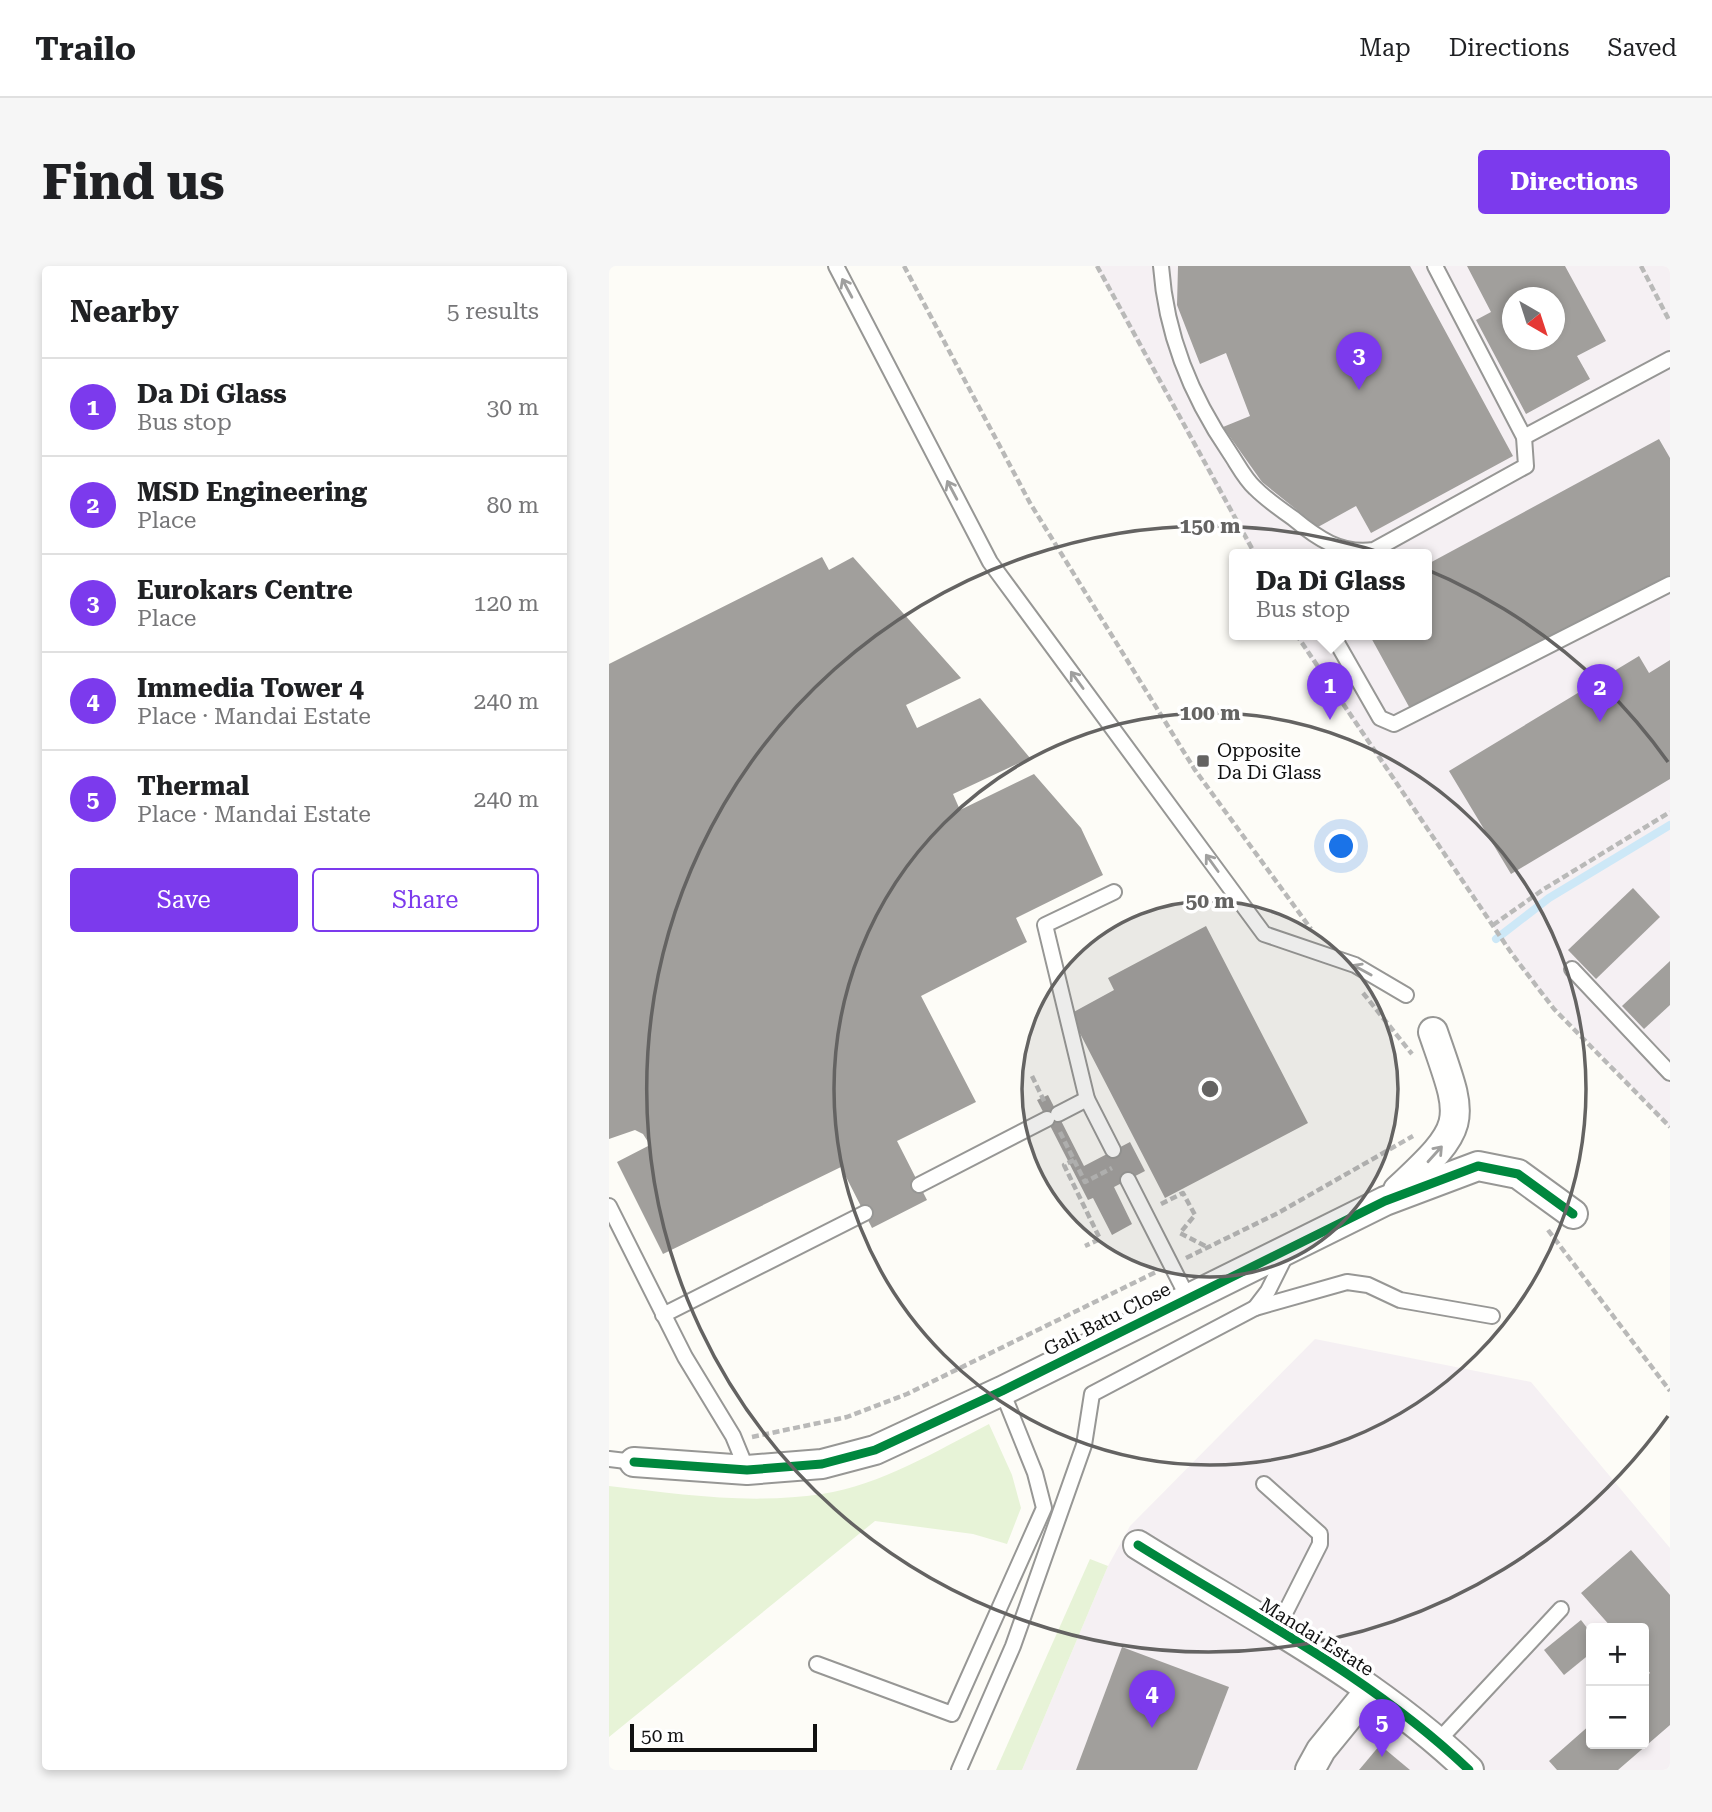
<!DOCTYPE html>
<html lang="en">
<head>
<meta charset="utf-8">
<style>
  :root { --surface:#fff; --page:#f6f6f6; --text:#202124; --muted:#757577; --line:#e0e0e0; --accent:#7c3aed }
  body { margin:0; font-family:"Roboto Serif",serif; background:var(--page); color:var(--text) }
  .controls { position:absolute; right:21px; bottom:21px; display:grid; overflow:hidden; border-radius:7px; box-shadow:0 4px 10px #0003 }
  .controls button { width:63px; height:63px; display:grid; place-items:center; padding:0; border:0; border-bottom:2px solid var(--line); background:var(--surface); color:var(--text); font:35px sans-serif }
  .compass { position:absolute; left:893px; top:21px; width:63px; height:63px; border-radius:50%; background:var(--surface); box-shadow:0 4px 10px #0003; rotate:141deg }
  .scale { position:absolute; left:21px; bottom:18px; width:187px; box-sizing:border-box; padding-left:7px; border:4px solid #111; border-top:0; font-size:19px; line-height:24px; white-space:nowrap; color:#111; -webkit-text-stroke:5px #fff; paint-order:stroke }
  .you { position:absolute; left:733px; top:581px; width:24px; height:24px; margin:-18px; border:5px solid #fff; border-radius:50%; background:#1a73e8; box-shadow:0 0 0 10px #1a73e833 }
  .badge { display:grid; place-items:center; width:46px; height:46px; border-radius:50%; background:var(--accent); color:#fff; font-size:23px; font-weight:700 }
  .pin { position:absolute; translate:-50% -58px; filter:drop-shadow(0 2px 4px #0008) }
  .pin::after { content:''; position:absolute; top:37px; width:24px; height:21px; background:inherit; clip-path:polygon(0 0,100% 0,50% 100%) }
  .popup { position:absolute; left:620px; top:283px; width:203px; height:91px; box-sizing:border-box; display:grid; place-content:center; border-radius:7px; background:var(--surface); filter:drop-shadow(0 2px 5px #0005); font-size:23px; white-space:nowrap; color:var(--muted) }
  .popup b { font-size:26px; color:var(--text) }
  .popup::after { content:''; position:absolute; left:50%; top:100%; margin-left:-14px; border:14px solid transparent; border-top-color:var(--surface) }
  .list { margin:0; padding:0; list-style:none }
  h2 { display:flex; justify-content:space-between; align-items:center; height:91px; margin:0; padding:0 28px; font-size:30px }
  h2 small { font-size:23px; font-weight:400; color:var(--muted) }
  .list li { display:grid; grid-template-columns:46px 1fr auto; gap:21px; align-items:center; box-sizing:border-box; height:98px; padding:0 28px; border-top:2px solid var(--line) }
  .list b { display:block; font-size:26px; white-space:nowrap }
  .list p { margin:0; font-size:23px; white-space:nowrap; color:var(--muted) }
  .list em { font-size:23px; font-style:normal; color:var(--muted) }
  .actions { display:flex; gap:14px; padding:21px 28px }
  .actions a { flex:1; padding:16px 0; border:2px solid var(--accent); border-radius:7px; text-align:center; font-size:24px; color:var(--accent) }
  .actions .main { background:var(--accent); color:#fff }
  .map { position:relative; flex:none; width:1061px; height:1504px; overflow:hidden; border-radius:7px }
  header { display:flex; align-items:center; gap:42px; box-sizing:border-box; height:98px; padding:0 35px; background:var(--surface); border-bottom:2px solid var(--line) }
  header strong { font-size:33px }
  nav { display:flex; gap:38px; margin-inline-start:auto; font-size:24px }
  .intro { display:flex; align-items:center; justify-content:space-between; box-sizing:border-box; height:168px; padding:0 42px }
  h1 { margin:0; font-size:49px }
  .button { padding:18px 32px; border-radius:7px; background:var(--accent); color:#fff; font-size:24px; font-weight:700 }
  main { display:flex; gap:42px; padding:0 42px }
  aside { flex:1; background:var(--surface); border-radius:7px; box-shadow:0 4px 10px #0003 }
  .map>svg:first-child { display:block }
</style>
</head>
<body>
<header>
<strong>Trailo</strong>
<nav><a>Map</a><a>Directions</a><a>Saved</a></nav>
</header>
<div class="intro"><h1>Find us</h1><a class="button">Directions</a></div>
<main>
<aside>
<h2>Nearby<small>5 results</small></h2>
<ul class="list">
<li><span class="badge">1</span><div><b>Da Di Glass</b><p>Bus stop</p></div><em>30 m</em></li>
<li><span class="badge">2</span><div><b>MSD Engineering</b><p>Place</p></div><em>80 m</em></li>
<li><span class="badge">3</span><div><b>Eurokars Centre</b><p>Place</p></div><em>120 m</em></li>
<li><span class="badge">4</span><div><b>Immedia Tower 4</b><p>Place · Mandai Estate</p></div><em>240 m</em></li>
<li><span class="badge">5</span><div><b>Thermal</b><p>Place · Mandai Estate</p></div><em>240 m</em></li>
</ul>
<div class="actions"><a class="main">Save</a><a>Share</a></div>
</aside>
<div class="map">
<svg width="1061" height="1504" viewBox="0 0 1061 1504">
  <rect width="100%" height="100%" fill="#fdfcf7"/>
  <g fill="#f5f0f3" fill-rule="evenodd">
    <path d="M486,0H1061V862L923,717L700,392L687,368H817V288H643ZM904,32H946V74H904Z"/>
    <path d="M706,1073L922,1116L1061,1282V1504H413L499,1300L521,1260ZM982,1362H1035V1478H982Z"/>
  </g>
  <g fill="#e7f3d7">
    <path d="M380,1158L403,1209L412,1242L398,1278L364,1268L266,1255L0,1471V1220C71,1228 140,1239 213,1228C272,1219 327,1185 380,1158Z"/>
    <path d="M481,1293L499,1300L413,1504H387Z"/>
  </g>
  <g fill="none" stroke-linecap="round" stroke-linejoin="round">
    <path stroke="#cde8f7" stroke-width="8" d="M887,673L940,632L1061,559"/>
  </g>
  <g fill="#a19f9c" fill-rule="evenodd">
    <path d="M569,0H801L904,190L762,267L747,240L709,261L653,216L614,161L641,150L617,87L591,98L568,39Z"/>
    <path d="M858,0H956L997,75L968,90L981,113L917,148L867,54L882,46ZM904,32H946V74H904Z"/>
    <path d="M1050,173L1061,192V309L804,448L760,368H817V299Z"/>
    <path d="M213,291L220,304L244,291L352,412L297,439L308,462L371,432L421,492L344,528L351,544L425,508L472,562L494,609L407,652L418,676L312,730L367,836L288,875L318,934L263,962L232,901L54,988L8,896L41,879L34,868L26,864L0,873V398Z"/>
    <path d="M1030,390L1040,407L1061,394V513L902,608L840,505Z"/>
    <path d="M1024,622L1051,651L987,713L959,684Z"/>
    <path d="M597,660L699,857L556,932L461,748L505,724L499,712Z"/>
    <path d="M1061,695V739L1035,763L1013,740Z"/>
    <path d="M439,829L475,900L521,876L536,905L505,921L523,958L503,969L484,932L479,934L428,834Z"/>
    <path d="M1022,1284L1061,1329V1459L1009,1504H948L940,1495L982,1458V1478H1035V1412L1041,1407L1035,1399V1362H1003L972,1327Z"/>
    <path d="M972,1354L982,1367V1387L955,1409L935,1384Z"/>
    <path d="M513,1381L620,1421L588,1504H467Z"/>
    <path d="M771,1479L801,1504H750Z"/>
  </g>
  <g fill="none" stroke-linecap="round" stroke-linejoin="round">
    <g stroke="#979795" stroke-width="18">
      <g id="service">
        <path d="M227,0L381,296L655,668L746,699L797,729"/>
        <path d="M552,0C557,70 582,130 621,187C629,199 636,213 646,222C657,233 671,243 684,252C708,272 732,289 765,284L917,200L915,171L826,0"/>
        <path d="M915,171L1061,93"/>
        <path d="M723,368L771,452L785,458L1061,318"/>
        <path d="M963,703L1061,807"/>
        <path d="M449,848L478,833"/>
        <path d="M504,884L478,833L436,659L505,626"/>
        <path d="M519,914L579,1032"/>
        <path d="M310,919L438,853"/>
        <path d="M0,940L76,1091L124,1170L138,1204"/>
        <path d="M646,1042L738,1016L759,1019L791,1034L883,1050"/>
        <path d="M54,1049L256,947"/>
        <path d="M0,1193L25,1196"/>
        <path d="M655,1218L711,1268V1278L667,1365"/>
        <path d="M208,1398L343,1448L435,1242L426,1207L393,1125"/>
        <path d="M829,1475L952,1343"/>
        <path d="M350,1504L404,1380L475,1179L483,1128L646,1042L659,1025L677,989"/>
      </g>
    </g>
    <g stroke="#979795" stroke-width="32">
      <g id="minor">
        <path d="M789,924C861,857 855,856 824,766"/>
        <path d="M25,1196L138,1204L213,1198L266,1184L393,1125L776,935L869,900L909,908L964,948"/>
        <path d="M529,1279C641,1349 764,1412 860,1504"/>
        <path d="M701,1504L712,1484L761,1424"/>
      </g>
    </g>
    <g stroke="#b9b9b8" stroke-width="4.5" stroke-dasharray="7 3.5" stroke-linecap="butt">
      <path d="M295,0L421,237L586,504L702,663"/>
      <path d="M488,0L646,288"/>
      <path d="M1032,0L1061,56"/>
      <path d="M687,368L903,688L945,743L1061,861"/>
      <path d="M884,659L935,623L1061,546"/>
      <path d="M754,727L803,788"/>
      <path d="M423,810L436,837"/>
      <path d="M451,866L476,916L503,902"/>
      <path d="M465,894L455,899L491,973L476,980"/>
      <path d="M552,938L574,927L586,949L571,967L598,981"/>
      <path d="M939,964L1061,1125"/>
      <path d="M577,992L669,947L804,870"/>
      <path d="M143,1171L238,1151L298,1128L547,1006"/>
    </g>
    <use href="#service" stroke="#fffffe" stroke-width="14"/>
    <use href="#minor" stroke="#fffffe" stroke-width="28"/>
    <g stroke="#fff" stroke-width="13">
      <g id="cycleway">
        <path d="M25,1196L138,1204L213,1198L266,1184L393,1125L776,935L869,900L909,908L964,948"/>
        <path d="M529,1279C641,1349 764,1412 860,1504"/>
      </g>
    </g>
    <use href="#cycleway" stroke="#00873e" stroke-width="9"/>
  </g>
  <defs><path id="oneway-shaft" d="M-6 0H5M1.5-3L5.5 0L1.5 3" fill="none" stroke-width="1.6" stroke-linecap="round" stroke-linejoin="round" transform="scale(1.75)"/></defs>
  <g stroke="#a0a09f">
    <use href="#oneway-shaft" transform="translate(238 22) rotate(-118)"/>
    <use href="#oneway-shaft" transform="translate(343 224) rotate(-118)"/>
    <use href="#oneway-shaft" transform="translate(468 414) rotate(-126)"/>
    <use href="#oneway-shaft" transform="translate(603 597) rotate(-126)"/>
    <use href="#oneway-shaft" transform="translate(753 704) rotate(-151)"/>
    <use href="#oneway-shaft" transform="translate(826 888) rotate(-48)"/>
  </g>
  <circle cx="601" cy="823" r="188" fill="#646362" fill-opacity=".12"/>
  <g fill="none" stroke="#646362" stroke-width="3.5">
    <circle cx="601" cy="823" r="188"/>
    <circle cx="601" cy="823" r="376"/>
    <path d="M1059 1150A563 563 0 1 1 1059 496"/>
  </g>
  <rect fill="#646362" stroke="#fff" stroke-width="2.5" x="587" y="488" width="14" height="14" rx="3.5"/>
  <g text-anchor="middle" dominant-baseline="central" stroke-width="7" stroke-linejoin="round" paint-order="stroke">
    <g font-size="19" fill="#111" stroke="#fff" text-anchor="start">
      <text x="608" y="484">Opposite<tspan x="608" dy="22">Da Di Glass</tspan></text>
    </g>
    <g font-size="19" fill="#111" stroke="#fff">
      <text transform="translate(498 1053) rotate(-27)">Gali Batu Close</text>
      <text transform="translate(708 1371) rotate(32)">Mandai Estate</text>
    </g>
  </g>
  <circle cx="601" cy="823" r="10" fill="#646362" stroke="#fff" stroke-width="3.5"/>
  <g font-size="21" text-anchor="middle" font-weight="bold" fill="#646362" stroke="#fff" stroke-width="7" stroke-linejoin="round" paint-order="stroke">
    <text x="601" y="267">150 m</text>
    <text x="601" y="454">100 m</text>
    <text x="601" y="642">50 m</text>
  </g>
</svg>
<div class="controls">
<button>+</button>
<button>−</button>
</div>
<svg class="compass" viewBox="-18 -18 36 36"><path d="M0-13l5 13h-10z" fill="#e53935"/><path d="M0 13l5-13h-10z" fill="#757577"/></svg>
<div class="scale">50 m</div>
<div class="you"></div>
<div class="pin badge" style="left:721px;top:454px">1</div>
<div class="popup"><b>Da Di Glass</b>Bus stop</div>
<div class="pin badge" style="left:991px;top:456px">2</div>
<div class="pin badge" style="left:750px;top:124px">3</div>
<div class="pin badge" style="left:543px;top:1462px">4</div>
<div class="pin badge" style="left:773px;top:1491px">5</div>
</div>
</main>
</body>
</html>
